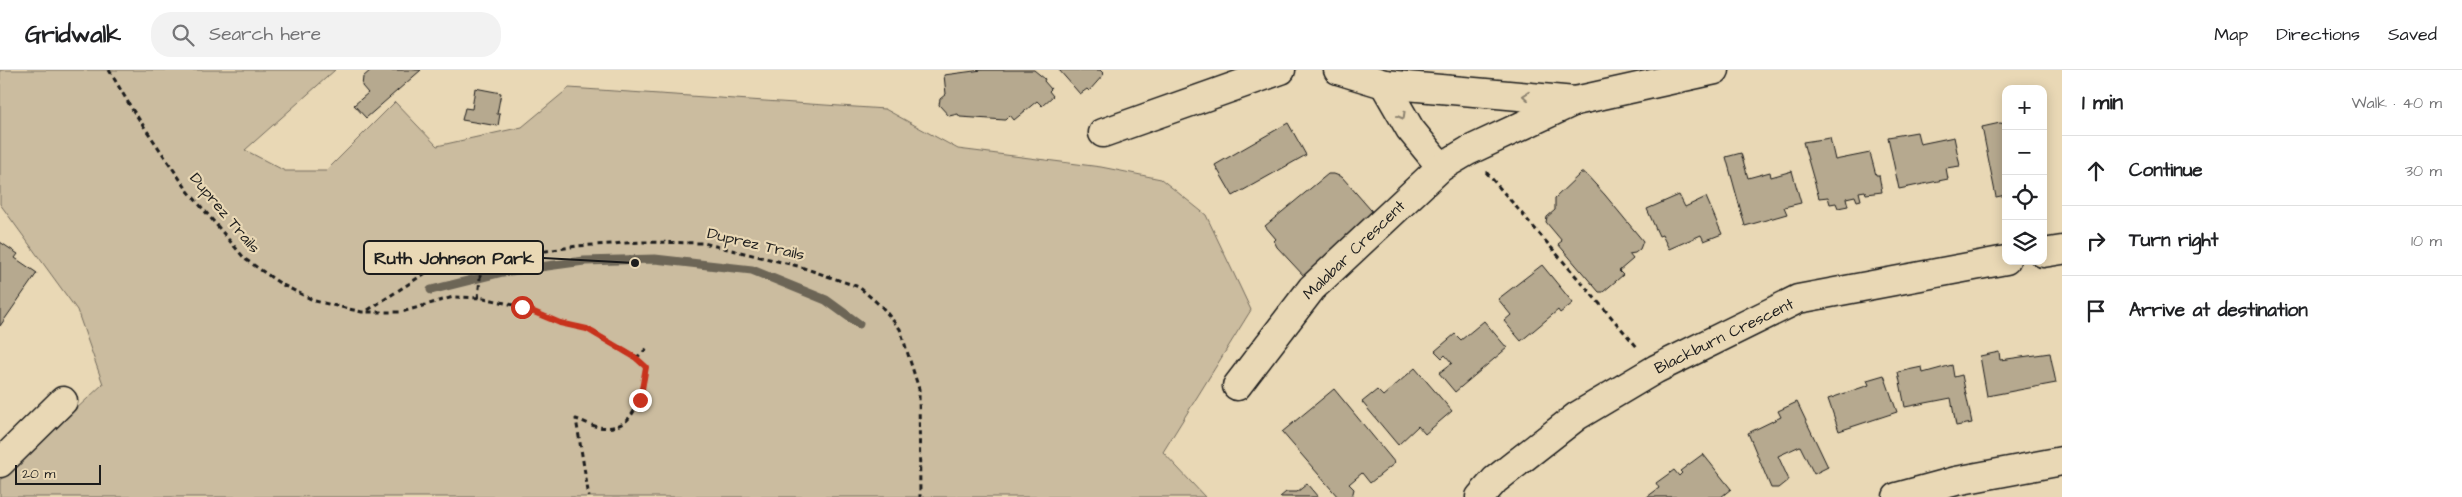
<!DOCTYPE html>
<html lang="en">
<head>
<meta charset="utf-8">
<style>
  :root { --surface:#fff; --page:#f2f2f2; --text:#202124; --muted:#757577; --line:#e0e0e0 }
  body { margin:0; font-family:"Architects Daughter",sans-serif; background:var(--page); color:var(--text) }
  .controls { position:absolute; right:15px; top:15px; display:grid; overflow:hidden; border-radius:10px; box-shadow:0 2px 12px #0003 }
  .controls button { width:45px; height:45px; display:grid; place-items:center; padding:0; border:0; border-bottom:1px solid var(--line); background:var(--surface); color:var(--text); font:25px sans-serif }
  .scale { position:absolute; left:15px; bottom:12px; width:86px; box-sizing:border-box; padding-left:5px; border:2px solid #1c1c1c; border-top:0; font-size:14px; line-height:18px; white-space:nowrap; color:#1c1c1c; -webkit-text-stroke:4px #e9d8b5; paint-order:stroke }
  .stop { position:absolute; width:15px; height:15px; margin:-11px; border:4px solid #c8321e; border-radius:50%; background:#fff }
  .stop.end { background:#c8321e; border-color:#fff; box-shadow:0 1px 5px #0008 }
  .list { margin:0; padding:0; list-style:none }
  h2 { display:flex; justify-content:space-between; align-items:center; height:65px; margin:0; padding:0 20px; font-size:21px }
  h2 small { font-size:16px; font-weight:400; color:var(--muted) }
  .list li { display:grid; grid-template-columns:32px 1fr auto; gap:15px; align-items:center; box-sizing:border-box; height:70px; padding:0 20px; border-top:1px solid var(--line) }
  .list b { display:block; font-size:19px; white-space:nowrap }
  .list em { font-size:16px; font-style:normal; color:var(--muted) }
  .icon { flex:none; width:28px; height:28px; fill:none; stroke:currentColor; stroke-width:2; stroke-linecap:round; stroke-linejoin:round }
  .map { position:relative; flex:none; width:2062px; height:427px; overflow:hidden }
  header { display:flex; align-items:center; gap:30px; box-sizing:border-box; height:70px; padding:0 25px; background:var(--surface); border-bottom:1px solid var(--line) }
  header strong { font-size:24px }
  nav { display:flex; gap:28px; margin-inline-start:auto; font-size:18px }
  .search { width:350px; height:45px; background:var(--page); display:flex; align-items:center; gap:12px; box-sizing:border-box; padding:0 18px; border-radius:20px; color:var(--muted); font-size:19px }
  main { display:flex }
  aside { flex:1; background:var(--surface) }
  .map>svg:first-child { display:block }
</style>
</head>
<body>
<header>
<strong>Gridwalk</strong>
<div class="search"><svg class="icon" aria-label="search" viewBox="0 0 24 24"><circle cx="10" cy="10" r="6"/><path d="M15 15l6 6"/></svg>Search here</div>
<nav><a>Map</a><a>Directions</a><a>Saved</a></nav>
</header>
<main>
<div class="map">
<svg width="2062" height="427" viewBox="0 0 2062 427">
  <rect width="100%" height="100%" fill="#e9d8b5"/>
  <filter id="ink" filterUnits="userSpaceOnUse"><feTurbulence type="fractalNoise" baseFrequency=".02" numOctaves="2"/><feDisplacementMap in="SourceGraphic" scale="10" xChannelSelector="R" yChannelSelector="G"/><feConvolveMatrix kernelMatrix="1 2 1 2 8 2 1 2 1" color-interpolation-filters="sRGB"/></filter>
  <g filter="url(#ink)">
    <path fill="#cbbc9f" stroke="#746c5e" d="M0,0H335L245,80L285,101H326L395,32L437,76L522,57L569,18L885,39L958,79L1101,97L1161,109L1206,145L1251,240L1163,382L1205,427H0V410L103,314L77,240L0,134Z"/>
    <g fill="none" stroke-linecap="round" stroke-linejoin="round">
      <path stroke="#6c6557" stroke-width="9" d="M431,220L503,202L584,191L655,189L752,200L826,230L859,254"/>
    </g>
    <g fill="#b6a98f" stroke="#1c1c1c">
      <path d="M371,0H421L366,48L354,35L368,23L362,16L363,7Z"/>
      <path d="M982,0H1034L1045,9L1044,11L1051,19L1049,21L1053,26L1042,36L1037,31L1014,50L1010,45L1005,50L960,47L958,44L949,46L939,35L940,29L946,24L944,5Z"/>
      <path d="M1059,0H1100L1104,4L1089,21L1087,19L1080,24Z"/>
      <path d="M475,18L501,23L497,44H500L498,56L462,50L465,38L472,39Z"/>
      <path d="M1288,53L1306,85L1233,126L1215,95Z"/>
      <path d="M2000,53L2006,54V125L1996,127L1982,57Z"/>
      <path d="M1917,62L1920,74L1954,67L1960,96L1946,98L1948,109L1899,119L1888,67Z"/>
      <path d="M1830,68L1835,90L1870,83L1876,105H1879L1882,122L1866,124L1865,121L1859,122L1861,130L1857,131L1855,126L1846,128L1848,136L1838,138L1836,133L1830,134L1828,127L1819,128L1803,72Z"/>
      <path d="M1741,83L1748,108L1770,102L1771,107L1792,101L1801,133L1784,137L1787,144L1745,156L1726,87Z"/>
      <path d="M1581,103H1585L1605,125L1643,171L1640,179L1635,183L1629,184L1633,189L1619,201L1623,205L1603,222H1599L1558,174L1562,171L1546,152L1547,147L1555,140V128Z"/>
      <path d="M1328,104H1334L1342,107L1377,147L1309,206H1304L1277,177L1274,171L1276,169L1265,156Z"/>
      <path d="M1679,125L1685,137L1706,127L1722,164L1704,171L1701,165L1669,179L1662,165L1659,166L1647,139Z"/>
      <path d="M0,172L18,184L15,188L37,203L0,256Z"/>
      <path d="M1542,195L1573,233L1560,243L1558,240L1521,271L1504,251L1511,245L1498,229Z"/>
      <path d="M1484,251L1507,278L1455,322L1439,303L1452,293L1445,285L1442,288L1435,281L1455,264L1461,270Z"/>
      <path d="M1999,282L2000,290L2050,283L2056,313L1987,326L1980,286Z"/>
      <path d="M1952,295L1954,307L1962,305L1972,353L1956,356L1951,328L1905,337L1898,302L1922,297L1923,303Z"/>
      <path d="M1415,298L1452,341L1425,364L1418,356L1398,375L1362,332L1377,320L1383,326Z"/>
      <path d="M1884,305L1897,342L1839,361L1828,329L1869,315L1867,310Z"/>
      <path d="M1334,319L1395,393L1370,413L1362,403L1349,414L1354,419L1352,427H1338L1282,362Z"/>
      <path d="M1797,332L1828,397L1814,404L1800,376L1778,386L1789,410L1779,418H1771L1748,363L1781,347L1778,341Z"/>
      <path d="M1703,384L1731,419L1721,427H1647L1659,418L1656,413L1674,400L1679,406L1682,403L1680,401Z"/>
      <path d="M1307,414L1318,427H1280L1286,422H1297Z"/>
    </g>
    <g fill="none" stroke-linecap="round" stroke-linejoin="round">
      <g stroke="#1c1c1c" stroke-width="31">
        <g id="minor">
          <path d="M1338,0L1384,14"/>
          <path d="M1575,31L1384,14L1410,59L1441,97L1468,81L1575,31L1715,0"/>
          <path d="M1103,63L1281,0"/>
          <path d="M2043,183L2062,180"/>
          <path d="M1237,316L1312,218L1441,97"/>
          <path d="M0,393L63,331"/>
          <path d="M1480,427L1495,410L1577,346L1656,299L1798,229L2006,190"/>
          <path d="M1897,427L1956,411L2062,391"/>
        </g>
      </g>
      <g stroke="#1c1c1c" stroke-width="3" stroke-dasharray="5 4" stroke-linecap="butt">
        <path d="M109,0L132,39L188,121L245,189L281,214L315,231L362,242H402L453,227L484,228L522,237L560,253L587,259L636,288L646,297C641,324 637,363 599,357C592,356 583,351 576,349L589,427"/>
        <path d="M1486,102L1637,277"/>
        <path d="M478,228L481,198L504,189"/>
        <path d="M368,240L424,204L436,199L577,176L643,172L703,173L798,196L859,217L882,237L900,259L919,319L920,427"/>
        <path d="M636,288L649,277"/>
      </g>
      <use href="#minor" stroke="#e9d8b5" stroke-width="28"/>
    </g>
    <defs><path id="oneway-chevron" d="M-2-3.5L2.5 0L-2 3.5" fill="none" stroke-width="1.6" stroke-linecap="round" stroke-linejoin="round" transform="scale(1.25)"/></defs>
    <g stroke="#8d8370">
      <use href="#oneway-chevron" transform="translate(1526 26) rotate(-175)"/>
      <use href="#oneway-chevron" transform="translate(1402 46) rotate(60)"/>
    </g>
  </g>
  <g fill="none" stroke-linecap="round" stroke-linejoin="round" filter="url(#ink)">
    <path stroke="#c8321e" stroke-width="6" d="M522,237L560,253L587,259L636,288L646,297L640,330"/>
  </g>
  <g text-anchor="middle" dominant-baseline="central" stroke-width="4.5" stroke-linejoin="round" paint-order="stroke">
    <g font-size="16" fill="#1c1c1c" stroke="#e9d8b5">
      <text transform="translate(225 143) rotate(50)">Duprez Trails</text>
      <text transform="translate(756 174) rotate(13)">Duprez Trails</text>
      <text transform="translate(1354 180) rotate(-44)">Malabar Crescent</text>
      <text transform="translate(1724 266) rotate(-26)">Blackburn Crescent</text>
    </g>
  </g>
  <path fill="none" stroke="#1c1c1c" stroke-width="2" d="M635 193L543 188"/>
  <circle fill="#1c1c1c" stroke="#e9d8b5" stroke-width="2" cx="635" cy="193" r="5"/>
  <rect fill="#e9d8b5" stroke="#1c1c1c" stroke-width="2" x="364" y="171" width="179" height="33" rx="5"/>
  <g font-size="18" text-anchor="middle" font-weight="bold" fill="#1c1c1c">
    <text x="454" y="194">Ruth Johnson Park</text>
  </g>
</svg>
<div class="controls">
<button>+</button>
<button>−</button>
<button><svg class="icon" aria-label="locate" viewBox="0 0 24 24"><circle cx="12" cy="12" r="6"/><path d="M12 2v4M12 18v4M2 12h4M18 12h4"/></svg></button>
<button><svg class="icon" aria-label="layers" viewBox="0 0 24 24"><path d="M12 4l9 5-9 5-9-5zM3 14l9 5 9-5"/></svg></button>
</div>
<div class="scale">20 m</div>
<div class="stop" style="left:522px;top:237px"></div>
<div class="stop end" style="left:640px;top:330px"></div>
</div>
<aside>
<h2>1 min<small>Walk · 40 m</small></h2>
<ul class="list">
<li><svg class="icon" aria-label="ahead" viewBox="0 0 24 24"><path d="M12 20V5M6 11l6-6 6 6"/></svg><div><b>Continue</b></div><em>30 m</em></li>
<li><svg class="icon" aria-label="right" viewBox="0 0 24 24"><path d="M7 20v-9h11M14 6l5 5-5 5"/></svg><div><b>Turn right</b></div><em>10 m</em></li>
<li><svg class="icon" aria-label="arrive" viewBox="0 0 24 24"><path d="M6 21V4h12l-3 4 3 4H6"/></svg><div><b>Arrive at destination</b></div></li>
</ul>
</aside>
</main>
</body>
</html>
